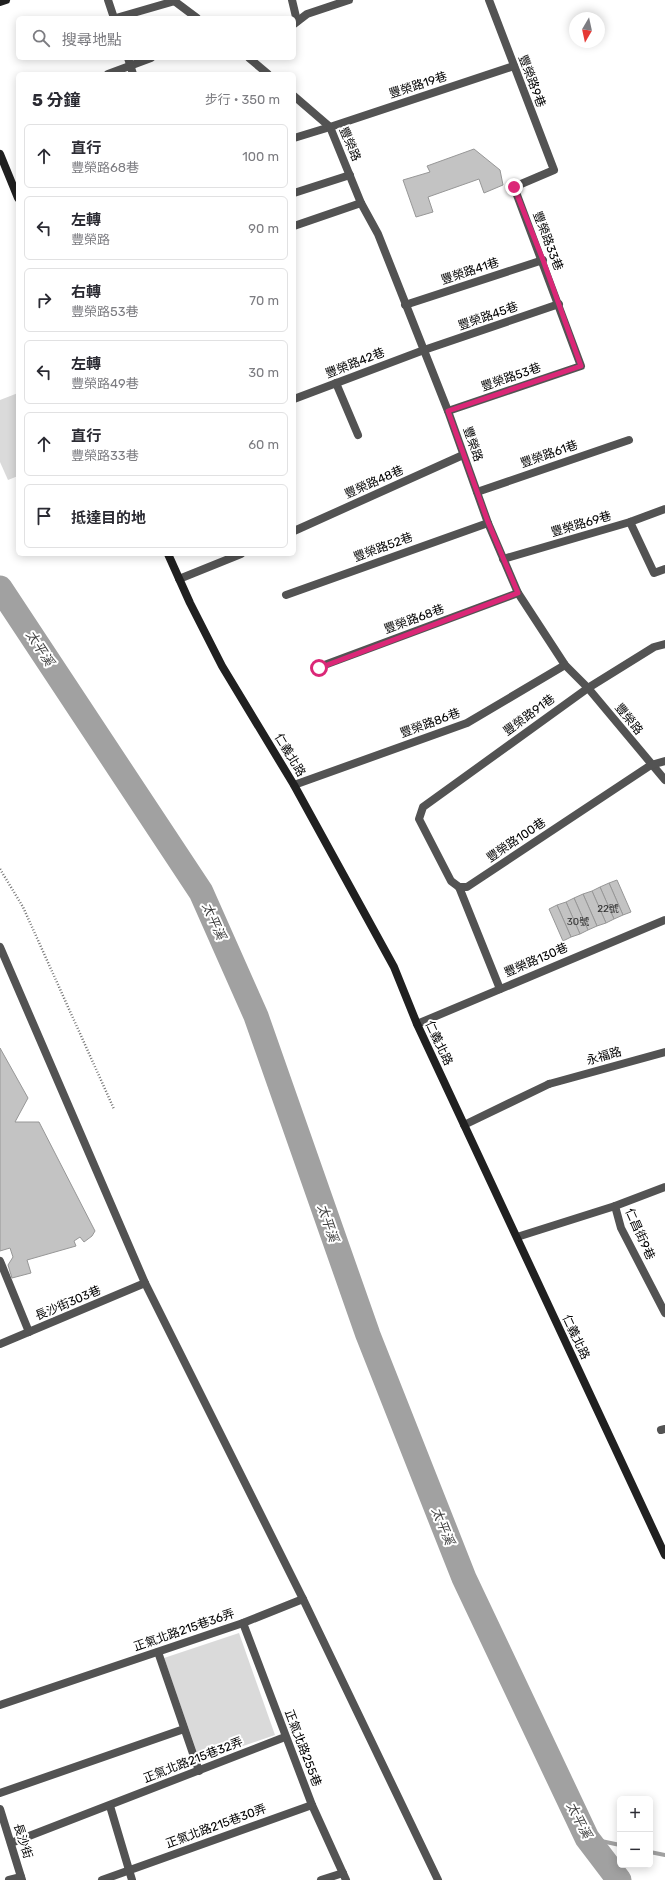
<!DOCTYPE html>
<html lang="zh-TW">
<head>
<meta charset="utf-8">
<style>
  :root { --surface:#fff; --page:#f2f2f3; --text:#2b2b33; --muted:#7c7c81; --line:#e1e1e2 }
  body { margin:0; font-family:Rubik,"Noto Sans TC",sans-serif; background:var(--page); color:var(--text) }
  .controls { position:absolute; right:12px; bottom:12px; display:grid; overflow:hidden; border-radius:6px; box-shadow:0 2px 10px #0003 }
  .controls button { width:36px; height:36px; display:grid; place-items:center; padding:0; border:0; border-bottom:1px solid var(--line); background:var(--surface); color:var(--text); font:20px sans-serif }
  .compass { position:absolute; left:569px; top:12px; width:36px; height:36px; border-radius:50%; background:var(--surface); box-shadow:0 2px 10px #0003; rotate:189deg }
  .stop { position:absolute; width:12px; height:12px; margin:-9px; border:3px solid #db2777; border-radius:50%; background:#fff }
  .stop.end { background:#db2777; border-color:#fff; box-shadow:0 1px 4px #0008 }
  .list { margin:0; padding:0; list-style:none }
  h2 { display:flex; justify-content:space-between; align-items:center; height:52px; margin:0; padding:0 16px; font-size:17px }
  h2 small { font-size:13px; font-weight:400; color:var(--muted) }
  .list li { display:grid; grid-template-columns:26px 1fr auto; gap:12px; align-items:center; box-sizing:border-box; height:64px; margin:0 8px 8px; padding:0 8px; border:1px solid var(--line); border-radius:6px }
  .list b { display:block; font-size:15px; white-space:nowrap }
  .list p { margin:0; font-size:13px; white-space:nowrap; color:var(--muted) }
  .list em { font-size:13px; font-style:normal; color:var(--muted) }
  .icon { flex:none; width:22px; height:22px; fill:none; stroke:currentColor; stroke-width:2; stroke-linecap:round; stroke-linejoin:round }
  .map { position:relative; flex:none; width:665px; height:1880px; overflow:hidden }
  .search { position:absolute; background:var(--surface); box-shadow:0 2px 10px #0003; left:16px; top:16px; width:280px; height:44px; display:flex; align-items:center; gap:10px; box-sizing:border-box; padding:0 14px; border-radius:6px; color:var(--muted); font-size:15px }
  .panel { position:absolute; background:var(--surface); box-shadow:0 2px 10px #0003; left:16px; top:72px; width:280px; height:484px; border-radius:6px }
  .map>svg:first-child { display:block }
</style>
</head>
<body>
<div class="map">
<svg width="665" height="1880" viewBox="0 0 665 1880">
  <rect width="100%" height="100%" fill="#fff"/>
  <g fill="#dadada">
    <path d="M18,393V476L8,480L0,462V400Z"/>
    <path d="M239,1633L275,1735L200,1761L164,1658Z"/>
  </g>
  <g fill="none" stroke-linecap="round" stroke-linejoin="round">
    <g stroke="#a1a1a1" stroke-width="4">
      <path d="M587,1838L620,1845"/>
      <path d="M650,1852L665,1855"/>
    </g>
    <path stroke="#a1a1a1" stroke-width="25" d="M0,588L201,892L256,1016L368,1335L464,1578L587,1838L619,1880"/>
  </g>
  <g fill="#c3c3c3" stroke="#979797">
    <path d="M474,149L500,170L503,185L484,193L479,179L428,197L433,212L416,217L403,180L430,172L427,166Z"/>
    <path d="M617,880L631,912L623,915L609,883Z"/>
    <path d="M609,883L623,915L614,919L600,887Z"/>
    <path d="M600,887L614,919L606,923L592,891Z"/>
    <path d="M592,891L606,923L597,926L583,894Z"/>
    <path d="M583,894L597,926L588,930L574,898Z"/>
    <path d="M574,898L588,930L580,934L566,902Z"/>
    <path d="M566,902L580,934L571,937L557,905Z"/>
    <path d="M557,905L571,937L563,941L549,909Z"/>
    <path d="M0,1048L28,1098L15,1122H39L95,1231L92,1236L84,1242L80,1237L74,1241L76,1246L27,1260L31,1273L12,1278L8,1265L13,1257L10,1248L0,1251Z"/>
  </g>
  <g fill="none" stroke-linecap="round" stroke-linejoin="round">
    <path stroke="#757575" stroke-width="2.5" stroke-dasharray="1 2" stroke-linecap="butt" d="M0,869L23,907L114,1109"/>
    <g stroke="#535353" stroke-width="8">
      <path d="M108,0L114,18"/>
      <path d="M292,0L297,21"/>
      <path d="M116,18L175,1"/>
      <path d="M128,58L133,74"/>
      <path d="M108,74L151,58"/>
      <path d="M294,138L330,127"/>
      <path d="M294,193L350,175"/>
      <path d="M294,226L361,203"/>
      <path d="M405,305L543,260"/>
      <path d="M424,350L559,304"/>
      <path d="M336,383L358,435"/>
      <path d="M448,411L581,366L514,187"/>
      <path d="M477,492L629,440"/>
      <path d="M630,522L654,573L665,569"/>
      <path d="M179,579L241,554"/>
      <path d="M459,887L500,989"/>
      <path d="M464,1125L549,1084"/>
      <path d="M517,1237L615,1206"/>
      <path d="M0,1261L29,1332"/>
    </g>
    <g stroke="#535353" stroke-width="8">
      <path d="M173,0L197,18"/>
      <path d="M489,0L554,170L514,187"/>
      <path d="M294,24L307,14L349,0"/>
      <path d="M249,58L268,74"/>
      <path d="M294,96L330,127L361,203L378,234L448,411L488,523L518,593L565,665L588,688L665,780"/>
      <path d="M330,127L514,66"/>
      <path d="M294,399L424,350"/>
      <path d="M294,531L463,455"/>
      <path d="M503,559L630,522L665,509"/>
      <path d="M286,595L488,523"/>
      <path d="M665,644L654,647L588,688L423,807L419,819L451,881L459,887H467L651,765L665,761"/>
      <path d="M319,667L518,593"/>
      <path d="M294,785L467,723L565,665"/>
      <path d="M0,947L145,1283L303,1599L438,1880"/>
      <path d="M417,1024L665,920"/>
      <path d="M549,1084L665,1052"/>
      <path d="M665,1187L615,1206L621,1228L665,1313"/>
      <path d="M0,1344L145,1283"/>
      <path d="M661,1430L665,1429"/>
      <path d="M243,1623L312,1805L346,1880"/>
      <path d="M158,1652L199,1771"/>
      <path d="M0,1705L243,1623L303,1599"/>
      <path d="M0,1793L184,1729"/>
      <path d="M110,1806L132,1880"/>
      <path d="M0,1809L22,1880"/>
      <path d="M11,1843L285,1737"/>
      <path d="M9,1880L21,1877"/>
      <path d="M102,1880L312,1805"/>
      <path d="M321,1880L343,1873"/>
    </g>
    <g stroke="#202020" stroke-width="8">
      <path d="M0,2L6,0"/>
      <path d="M0,154L18,198"/>
      <path d="M168,554L190,603L222,666L294,785L394,967L417,1024L665,1555"/>
    </g>
  </g>
  <g fill="none" stroke-linecap="round" stroke-linejoin="round">
    <path stroke="#db2777" stroke-width="5" d="M319,668L518,593L488,522L448,411L581,366L543,260L514,187"/>
  </g>
  <g text-anchor="middle" dominant-baseline="central" stroke-width="4" stroke-linejoin="round" paint-order="stroke">
    <g font-size="10" fill="#313131">
      <text x="608" y="909">22號</text>
      <text x="578" y="922">30號</text>
    </g>
    <g font-size="12" fill="#000" stroke="#fff">
      <text transform="translate(532 81) rotate(69)">豐榮路9巷</text>
      <text transform="translate(418 85) rotate(-18)">豐榮路19巷</text>
      <text transform="translate(350 144) rotate(67)">豐榮路</text>
      <text transform="translate(548 241) rotate(69)">豐榮路33巷</text>
      <text transform="translate(470 271) rotate(-18)">豐榮路41巷</text>
      <text transform="translate(488 316) rotate(-19)">豐榮路45巷</text>
      <text transform="translate(355 363) rotate(-21)">豐榮路42巷</text>
      <text transform="translate(511 377) rotate(-19)">豐榮路53巷</text>
      <text transform="translate(473 444) rotate(71)">豐榮路</text>
      <text transform="translate(549 454) rotate(-19)">豐榮路61巷</text>
      <text transform="translate(374 482) rotate(-24)">豐榮路48巷</text>
      <text transform="translate(581 524) rotate(-16)">豐榮路69巷</text>
      <text transform="translate(383 547) rotate(-20)">豐榮路52巷</text>
      <text transform="translate(414 619) rotate(-20)">豐榮路68巷</text>
      <text transform="translate(529 715) rotate(-36)">豐榮路91巷</text>
      <text transform="translate(629 719) rotate(51)">豐榮路</text>
      <text transform="translate(430 723) rotate(-20)">豐榮路86巷</text>
      <text transform="translate(290 755) rotate(59)">仁義北路</text>
      <text transform="translate(516 840) rotate(-34)">豐榮路100巷</text>
      <text transform="translate(536 960) rotate(-23)">豐榮路130巷</text>
      <text transform="translate(439 1043) rotate(65)">仁義北路</text>
      <text transform="translate(604 1056) rotate(-16)">永福路</text>
      <text transform="translate(640 1234) rotate(66)">仁昌街9巷</text>
      <text transform="translate(68 1303) rotate(-23)">長沙街303巷</text>
      <text transform="translate(576 1337) rotate(65)">仁義北路</text>
      <text transform="translate(184 1630) rotate(-19)">正氣北路215巷36弄</text>
      <text transform="translate(303 1748) rotate(69)">正氣北路255巷</text>
      <text transform="translate(193 1760) rotate(-21)">正氣北路215巷32弄</text>
      <text transform="translate(216 1826) rotate(-20)">正氣北路215巷30弄</text>
      <text transform="translate(23 1841) rotate(72)">長沙街</text>
    </g>
    <g font-size="13" font-style="italic" fill="#424242" stroke="#fff">
      <text transform="translate(40 648) rotate(57)">太平溪</text>
      <text transform="translate(214 921) rotate(66)">太平溪</text>
      <text transform="translate(328 1223) rotate(71)">太平溪</text>
      <text transform="translate(443 1526) rotate(68)">太平溪</text>
      <text transform="translate(579 1820) rotate(63)">太平溪</text>
    </g>
  </g>
</svg>
<div class="controls">
<button>+</button>
<button>−</button>
</div>
<svg class="compass" viewBox="-18 -18 36 36"><path d="M0-13l5 13h-10z" fill="#e53935"/><path d="M0 13l5-13h-10z" fill="#7c7c81"/></svg>
<div class="stop" style="left:319px;top:668px"></div>
<div class="stop end" style="left:514px;top:187px"></div>
<div class="search"><svg class="icon" aria-label="search" viewBox="0 0 24 24"><circle cx="10" cy="10" r="6"/><path d="M15 15l6 6"/></svg>搜尋地點</div>
<section class="panel">
<h2>5 分鐘<small>步行 · 350 m</small></h2>
<ul class="list">
<li><svg class="icon" aria-label="ahead" viewBox="0 0 24 24"><path d="M12 20V5M6 11l6-6 6 6"/></svg><div><b>直行</b><p>豐榮路68巷</p></div><em>100 m</em></li>
<li><svg class="icon" aria-label="left" viewBox="0 0 24 24"><path d="M17 20v-9H6M10 6l-5 5 5 5"/></svg><div><b>左轉</b><p>豐榮路</p></div><em>90 m</em></li>
<li><svg class="icon" aria-label="right" viewBox="0 0 24 24"><path d="M7 20v-9h11M14 6l5 5-5 5"/></svg><div><b>右轉</b><p>豐榮路53巷</p></div><em>70 m</em></li>
<li><svg class="icon" aria-label="left" viewBox="0 0 24 24"><path d="M17 20v-9H6M10 6l-5 5 5 5"/></svg><div><b>左轉</b><p>豐榮路49巷</p></div><em>30 m</em></li>
<li><svg class="icon" aria-label="ahead" viewBox="0 0 24 24"><path d="M12 20V5M6 11l6-6 6 6"/></svg><div><b>直行</b><p>豐榮路33巷</p></div><em>60 m</em></li>
<li><svg class="icon" aria-label="arrive" viewBox="0 0 24 24"><path d="M6 21V4h12l-3 4 3 4H6"/></svg><div><b>抵達目的地</b></div></li>
</ul>
</section>
</div>
</body>
</html>
